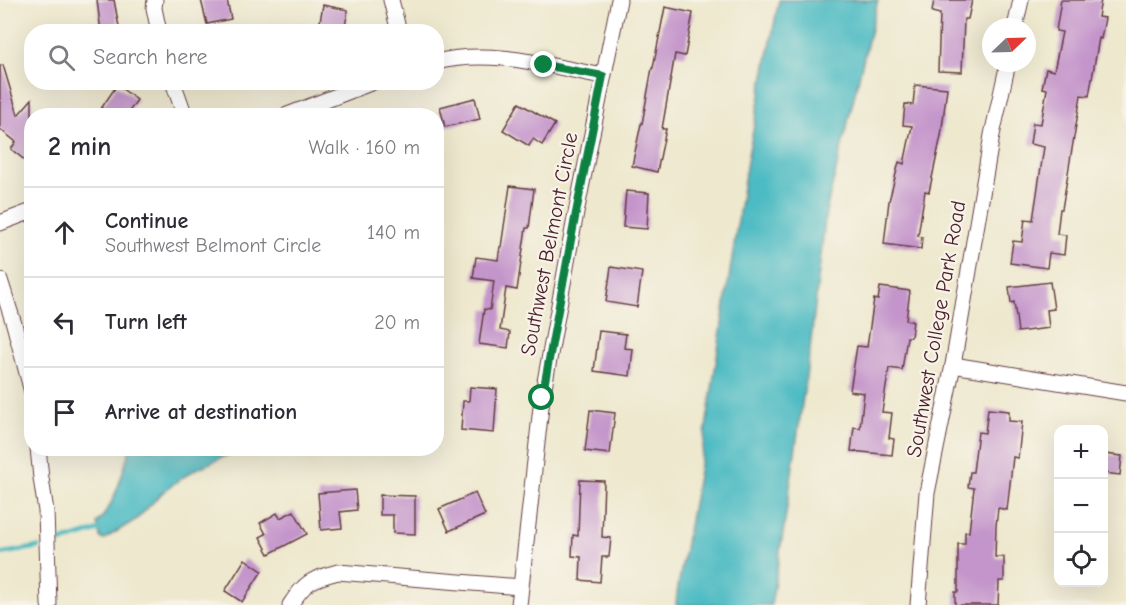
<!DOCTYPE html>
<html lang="en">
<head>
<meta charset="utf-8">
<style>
  :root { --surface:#fff; --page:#f2f2f3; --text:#2b2b33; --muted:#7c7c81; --line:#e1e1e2 }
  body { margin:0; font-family:"Comic Neue",sans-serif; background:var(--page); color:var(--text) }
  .controls { position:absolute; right:18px; bottom:18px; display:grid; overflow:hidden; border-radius:12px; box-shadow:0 6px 24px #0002 }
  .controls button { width:54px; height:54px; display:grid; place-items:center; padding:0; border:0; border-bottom:2px solid var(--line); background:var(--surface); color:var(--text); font:30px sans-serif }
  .compass { position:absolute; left:982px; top:18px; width:54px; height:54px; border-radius:50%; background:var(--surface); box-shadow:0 6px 24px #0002; rotate:67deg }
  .stop { position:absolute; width:18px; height:18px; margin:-14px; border:4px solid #0b8043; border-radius:50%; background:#fff }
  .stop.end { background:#0b8043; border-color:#fff; box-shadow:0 2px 6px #0008 }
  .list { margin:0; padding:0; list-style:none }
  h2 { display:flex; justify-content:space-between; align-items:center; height:78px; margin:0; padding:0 24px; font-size:26px }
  h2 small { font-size:20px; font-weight:400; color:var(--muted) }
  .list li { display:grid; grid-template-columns:39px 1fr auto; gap:18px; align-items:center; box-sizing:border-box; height:90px; padding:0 24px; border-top:2px solid var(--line) }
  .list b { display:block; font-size:22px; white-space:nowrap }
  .list p { margin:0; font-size:20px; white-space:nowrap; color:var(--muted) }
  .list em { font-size:20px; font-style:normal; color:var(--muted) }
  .icon { flex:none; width:33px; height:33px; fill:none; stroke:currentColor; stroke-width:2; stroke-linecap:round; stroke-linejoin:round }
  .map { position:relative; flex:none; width:1126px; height:605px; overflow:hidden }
  .search { position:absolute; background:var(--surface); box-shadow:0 6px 24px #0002; left:24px; top:24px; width:420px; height:66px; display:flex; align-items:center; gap:15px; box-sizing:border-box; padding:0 21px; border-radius:24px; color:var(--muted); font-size:22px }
  .panel { position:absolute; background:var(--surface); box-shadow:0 6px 24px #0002; left:24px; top:108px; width:420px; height:348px; border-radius:24px }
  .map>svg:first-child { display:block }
</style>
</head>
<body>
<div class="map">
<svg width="1126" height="605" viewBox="0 0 1126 605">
  <rect width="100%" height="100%" fill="#f7f3e8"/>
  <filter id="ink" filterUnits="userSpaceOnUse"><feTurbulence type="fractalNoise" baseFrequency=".0167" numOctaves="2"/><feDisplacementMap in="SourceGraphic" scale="12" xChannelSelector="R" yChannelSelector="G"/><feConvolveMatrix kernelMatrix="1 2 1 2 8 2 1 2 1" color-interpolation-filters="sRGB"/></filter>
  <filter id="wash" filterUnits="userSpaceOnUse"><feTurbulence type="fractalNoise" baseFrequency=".008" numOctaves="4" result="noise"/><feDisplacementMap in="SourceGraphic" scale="24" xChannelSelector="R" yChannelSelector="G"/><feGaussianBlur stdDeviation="1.35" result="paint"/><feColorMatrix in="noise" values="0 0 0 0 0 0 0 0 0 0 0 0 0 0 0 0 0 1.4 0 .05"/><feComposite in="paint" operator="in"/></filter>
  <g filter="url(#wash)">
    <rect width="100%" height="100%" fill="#eee8ce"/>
    <g fill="#4dbbc3" stroke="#4c6d77" stroke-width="1.5">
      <path d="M779,0H878L826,211L810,349L785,521L771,605H676L677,593L702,454L747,161Z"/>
      <path d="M130,449V448L242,449L196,469L180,479L163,492L137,519L103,540L100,537L97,523C116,504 122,473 130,449Z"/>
    </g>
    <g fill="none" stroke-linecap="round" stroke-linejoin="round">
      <g stroke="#4dbbc3" stroke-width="4.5">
        <path d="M60,542L99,530"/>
        <path d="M0,554L38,547"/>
      </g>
    </g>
    <g id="blocks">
      <g fill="#c495cb">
        <path d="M97,0H114L120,32H101Z"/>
        <path d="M201,0H227L231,19L207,24Z"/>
        <path d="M934,0H972L968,19H964L962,72L938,71L940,14L932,12Z"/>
        <path d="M1061,0H1101L1098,17L1105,18L1101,39L1099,38L1089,96L1081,95L1062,209H1060L1057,234L1066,235L1064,255L1049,253L1047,268L1010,263L1013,241L1022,242L1025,219L1033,220L1044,147L1030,144L1033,123L1041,124L1047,89L1042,88L1046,69L1054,71L1062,32L1056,31Z"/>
        <path d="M323,5L348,10L344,32H318Z"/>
        <path d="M665,7L693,13L685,56L675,54L662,129H666L657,172L632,166L641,124H642L652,68H653Z"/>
        <path d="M3,65L18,115L32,99V166L11,149L16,142L0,129V66Z"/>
        <path d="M117,85L137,100L126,116H96Z"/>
        <path d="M915,85L947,88L941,136L929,192L925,191L918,236L922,237L921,249L884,244L889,201L899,162L904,164L912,126L903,125L905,104L913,105Z"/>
        <path d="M475,98L480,119L445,127L440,107Z"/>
        <path d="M519,103L555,124L542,145L533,139L529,146L503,130Z"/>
        <path d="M510,186L534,189L529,228H526L517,290L506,288L500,330L510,332L508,348L479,344L484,309L490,310L494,281L473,278L476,257L498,260L500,247H501Z"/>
        <path d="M626,191L649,193L647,229L623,227Z"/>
        <path d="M611,267L642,272L637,307L606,302Z"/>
        <path d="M1050,282L1054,309L1047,310L1049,328L1018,332L1014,302L1011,303L1009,287Z"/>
        <path d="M880,287L910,291L906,320L913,321L911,337H907L902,370L889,368L882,412L892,413L889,438L894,439L892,455L851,451L854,427L860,428L864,393L850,391L857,346L867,347L874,299L878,300Z"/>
        <path d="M599,331L626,334L624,348L633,349L630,376L594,371Z"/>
        <path d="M470,387L497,389L494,433L461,430L463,401H469Z"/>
        <path d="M988,409L1009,411V421L1022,422L1018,458L1013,457L1007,510L998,508L996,526L995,557H1004V581H999L998,605H955V592H958V544H965V532H969L974,488L968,487L970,472H973L978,432L985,433Z"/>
        <path d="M590,410L615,413L610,454L585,451Z"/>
        <path d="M1104,454L1122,456L1120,475L1104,473Z"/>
        <path d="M580,480L604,481L602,537L611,538L609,557H602L600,582L580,580L581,557L572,556L573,535L578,536Z"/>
        <path d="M355,490L357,510L340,512L342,528L321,530L318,493Z"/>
        <path d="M475,493L485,515L449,531L439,509Z"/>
        <path d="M380,495L415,496V534L393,533V515H380Z"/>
        <path d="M294,511L307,534L269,554L260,537L266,534L260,523L277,513L280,518Z"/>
        <path d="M245,559L262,571L242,602L225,591Z"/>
      </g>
    </g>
  </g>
  <g filter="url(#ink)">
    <use href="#blocks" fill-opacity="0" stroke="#633d43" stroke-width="1.5"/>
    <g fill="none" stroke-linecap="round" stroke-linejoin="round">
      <g stroke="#633d43" stroke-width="17">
        <g id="minor">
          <path d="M155,0L154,8L159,32"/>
          <path d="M391,0L399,32"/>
          <path d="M1015,27L1021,0"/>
          <path d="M436,62C491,48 549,66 603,76"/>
          <path d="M173,82L185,116"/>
          <path d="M285,116L373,82"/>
          <path d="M0,223L32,211"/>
          <path d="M0,280L14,324L32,392"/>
          <path d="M953,365L1126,393"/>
          <path d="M38,448L41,478L46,511L49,605"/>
          <path d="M290,605C305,582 311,579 338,572L521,587"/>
          <path d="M519,605L542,398L575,218L619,0"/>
          <path d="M918,605L927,493L953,365L992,135L1008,63"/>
        </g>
      </g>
      <use href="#minor" stroke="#fff" stroke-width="15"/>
    </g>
  </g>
  <g fill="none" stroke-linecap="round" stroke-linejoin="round" filter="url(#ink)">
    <path stroke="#0b8043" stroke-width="8" d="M542,398L575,218L603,76L544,65"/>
  </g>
  <g text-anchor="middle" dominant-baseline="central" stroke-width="4.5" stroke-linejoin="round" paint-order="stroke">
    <g font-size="21" fill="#4a1f2b" stroke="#f7f3e8">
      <text transform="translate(549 244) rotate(-79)">Southwest Belmont Circle</text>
      <text transform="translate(936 329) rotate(-80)">Southwest College Park Road</text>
    </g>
  </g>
</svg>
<div class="controls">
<button>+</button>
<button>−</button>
<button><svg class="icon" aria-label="locate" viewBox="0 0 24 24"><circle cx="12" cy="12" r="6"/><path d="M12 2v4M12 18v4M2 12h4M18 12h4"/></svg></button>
</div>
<svg class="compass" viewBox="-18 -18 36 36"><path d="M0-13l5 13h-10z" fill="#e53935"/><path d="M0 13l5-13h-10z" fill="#7c7c81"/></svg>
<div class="stop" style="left:542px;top:398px"></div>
<div class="stop end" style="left:544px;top:65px"></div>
<div class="search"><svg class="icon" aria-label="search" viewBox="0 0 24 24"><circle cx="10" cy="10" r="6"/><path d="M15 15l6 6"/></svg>Search here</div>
<section class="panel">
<h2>2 min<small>Walk · 160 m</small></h2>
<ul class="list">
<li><svg class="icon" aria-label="ahead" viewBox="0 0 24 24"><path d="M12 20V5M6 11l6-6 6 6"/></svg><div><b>Continue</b><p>Southwest Belmont Circle</p></div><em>140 m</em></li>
<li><svg class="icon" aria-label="left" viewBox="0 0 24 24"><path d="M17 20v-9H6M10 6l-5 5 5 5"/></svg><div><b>Turn left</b></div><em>20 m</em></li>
<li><svg class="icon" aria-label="arrive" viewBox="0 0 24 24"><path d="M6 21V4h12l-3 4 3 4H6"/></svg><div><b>Arrive at destination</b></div></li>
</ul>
</section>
</div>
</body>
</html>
